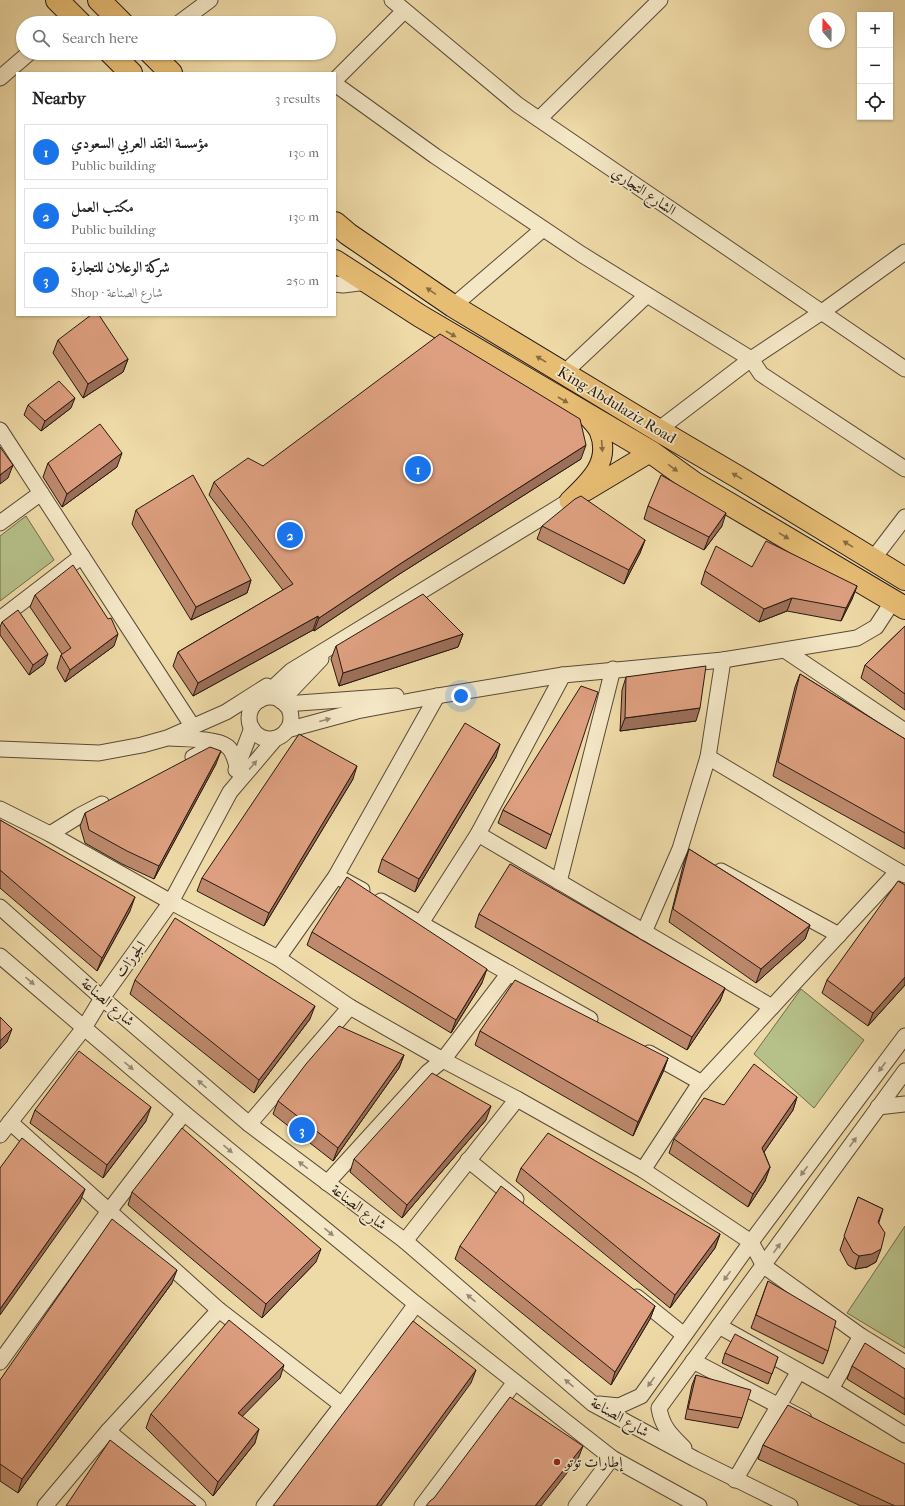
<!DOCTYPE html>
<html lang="en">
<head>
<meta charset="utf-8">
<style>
  :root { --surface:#fff; --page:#f6f6f6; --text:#222; --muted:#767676; --line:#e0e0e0; --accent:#1a73e8 }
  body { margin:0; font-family:"IM FELL French Canon",Amiri,serif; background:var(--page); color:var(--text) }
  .controls { position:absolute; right:12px; top:12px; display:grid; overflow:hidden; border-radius:0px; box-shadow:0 1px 3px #0004 }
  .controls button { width:36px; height:36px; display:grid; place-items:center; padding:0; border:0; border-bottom:1px solid var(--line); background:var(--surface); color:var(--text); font:20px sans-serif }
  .compass { position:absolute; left:809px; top:12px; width:36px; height:36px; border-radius:50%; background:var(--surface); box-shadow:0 1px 3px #0004; rotate:340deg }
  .you { position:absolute; left:461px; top:696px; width:14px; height:14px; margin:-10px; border:3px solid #fff; border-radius:50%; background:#1a73e8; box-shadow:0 0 0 6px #1a73e833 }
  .badge { display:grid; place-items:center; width:26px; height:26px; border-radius:50%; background:var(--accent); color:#fff; font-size:13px; font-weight:700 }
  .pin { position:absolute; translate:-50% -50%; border:2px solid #fff; box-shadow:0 1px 4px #0006 }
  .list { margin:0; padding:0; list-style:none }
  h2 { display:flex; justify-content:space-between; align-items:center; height:52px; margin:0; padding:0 16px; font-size:17px }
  h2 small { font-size:13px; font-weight:400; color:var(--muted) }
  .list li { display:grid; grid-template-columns:26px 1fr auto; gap:12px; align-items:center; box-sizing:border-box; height:56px; margin:0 8px 8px; padding:0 8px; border:1px solid var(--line); border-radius:0px }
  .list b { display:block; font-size:15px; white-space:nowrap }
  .list p { margin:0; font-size:13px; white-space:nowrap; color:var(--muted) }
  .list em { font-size:13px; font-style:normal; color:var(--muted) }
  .icon { flex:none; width:22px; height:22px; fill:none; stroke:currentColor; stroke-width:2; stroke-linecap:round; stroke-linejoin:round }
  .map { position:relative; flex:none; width:905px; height:1506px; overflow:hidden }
  .search { position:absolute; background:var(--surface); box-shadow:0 1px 3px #0004; left:16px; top:16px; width:320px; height:44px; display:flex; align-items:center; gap:10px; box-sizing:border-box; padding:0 14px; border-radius:22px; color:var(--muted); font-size:15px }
  .panel { position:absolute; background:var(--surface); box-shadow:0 1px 3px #0004; left:16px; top:72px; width:320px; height:244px; border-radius:0px }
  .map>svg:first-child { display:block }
</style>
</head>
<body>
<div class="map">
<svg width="905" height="1506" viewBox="0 0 905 1506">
  <rect width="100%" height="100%" fill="#eedaa7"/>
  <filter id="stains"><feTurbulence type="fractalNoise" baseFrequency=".005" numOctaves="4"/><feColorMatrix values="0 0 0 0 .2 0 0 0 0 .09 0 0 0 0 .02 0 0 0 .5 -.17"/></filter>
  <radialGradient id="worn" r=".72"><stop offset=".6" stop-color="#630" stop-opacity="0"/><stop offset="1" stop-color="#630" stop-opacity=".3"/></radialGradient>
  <g fill="#b6c089" stroke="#6e6c4c">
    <path d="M26,516L54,560L0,601V536Z"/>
    <path d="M801,989L864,1040L814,1108L754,1054Z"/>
    <path d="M905,1226V1348L847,1313Z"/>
  </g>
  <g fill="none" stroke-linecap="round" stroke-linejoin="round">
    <g stroke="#594936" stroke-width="17">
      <g id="minor">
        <path d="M392,0L518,105L905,369"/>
        <path d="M179,23L210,0"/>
        <path d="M0,78L29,53"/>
        <path d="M335,80L404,11"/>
        <path d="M335,84L435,156L581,254L751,359L761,374L905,469"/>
        <path d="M539,119L660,0"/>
        <path d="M335,284L343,285L367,282"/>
        <path d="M453,306L543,229"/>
        <path d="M564,373L647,295"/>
        <path d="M0,430L193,727"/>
        <path d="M658,430L751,359L822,312L905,252"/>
        <path d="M0,523L41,493"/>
        <path d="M873,559L905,517"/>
        <path d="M0,619L82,556"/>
        <path d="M786,651L905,731"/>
        <circle cx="270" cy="718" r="21"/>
        <path d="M260,700L291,671L569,501"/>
        <path d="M281,701L321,659"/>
        <path d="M285,704L396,696"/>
        <path d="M287,730L357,711L437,696L563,675L723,660L857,638L876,627L893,601"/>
        <path d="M170,738C184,739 217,738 228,747C233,751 235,760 237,766"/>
        <path d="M0,749L99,753L142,745L167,738L226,712L267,686"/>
        <path d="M193,757L219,743"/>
        <path d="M708,757L898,871"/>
        <path d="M236,770L252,728"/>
        <path d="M0,809L50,834L171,902L278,958L350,1007L443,1060L517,1099L643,1170L751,1242L764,1266L861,1336L905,1363"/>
        <path d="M50,834L79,816L102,804"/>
        <path d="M478,834L772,1007"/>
        <path d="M721,871L839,935"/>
        <path d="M336,876L362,890"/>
        <path d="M559,882L613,669"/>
        <path d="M381,901L590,1019"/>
        <path d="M0,907L102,998L249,1124L405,1241L593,1404L695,1459L790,1506"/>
        <path d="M421,923L478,834L563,675"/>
        <path d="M644,932L680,849L708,757L723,660"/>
        <path d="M0,956L184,1113L416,1304L612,1458L699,1506"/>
        <path d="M278,958L336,876L437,696"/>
        <path d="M649,1053L702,1083"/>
        <path d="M878,1107L905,1104"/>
        <path d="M10,1122L219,1310L342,1405"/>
        <path d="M249,1124L350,1007"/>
        <path d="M0,1135L84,1028L102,998L171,902L230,792L276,738"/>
        <path d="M468,1160L516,1199"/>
        <path d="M643,1170L696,1089L898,871L905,875"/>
        <path d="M327,1183L428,1072L443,1060L509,973"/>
        <path d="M405,1241L517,1099"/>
        <path d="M637,1297L684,1335"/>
        <path d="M719,1326L831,1389L905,1435"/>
        <path d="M693,1361L804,1419"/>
        <path d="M0,1362L109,1211L184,1113"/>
        <path d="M831,1389L861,1336"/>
        <path d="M599,1404L619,1406L641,1396L751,1242L905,1036"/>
        <path d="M108,1431L198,1506"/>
        <path d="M684,1448C671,1435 662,1427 659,1408L905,1071"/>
        <path d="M735,1480L799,1371"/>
        <path d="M45,1506L108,1431L219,1310"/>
        <path d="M264,1506L342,1405L416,1304"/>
        <path d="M422,1506L515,1382"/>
        <path d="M576,1506L612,1458"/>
      </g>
    </g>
    <g stroke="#271910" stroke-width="21">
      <g id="major">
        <path d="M586,491L651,452"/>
        <path d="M569,501C589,482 612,462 599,431C596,425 590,419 585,414"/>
      </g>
    </g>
    <g stroke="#271910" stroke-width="24">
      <g id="highway">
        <path d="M57,0L80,23"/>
        <path d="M99,0L122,23"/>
        <path d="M111,53L131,73"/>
        <path d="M151,53L171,73"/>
        <path d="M335,223L348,234L453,306L658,430L738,477L905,579"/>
        <path d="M335,261L420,316L651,452L694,483L905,608"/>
      </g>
    </g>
    <use href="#minor" stroke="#f4e7c6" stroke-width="15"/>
    <use href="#major" stroke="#e7bd74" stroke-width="19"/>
    <use href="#highway" stroke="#e7bd74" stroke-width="22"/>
  </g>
  <g fill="#be896d" stroke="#271910">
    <path d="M58,340L128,359L123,372L83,398L53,353Z"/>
    <path d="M28,405L71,408L41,431L24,415Z"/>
    <path d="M581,459L398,575L314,631L313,630L193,696L173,666L178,652L283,590L209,495L214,482L263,466Z"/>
    <path d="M48,463L117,467L62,507L43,477Z"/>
    <path d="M648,506L722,526L704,550L644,519Z"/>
    <path d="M136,510L251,580L247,593L191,620L132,524Z"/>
    <path d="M542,526L645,540L640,553L624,584L537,539Z"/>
    <path d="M752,567L857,586L852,599L841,621L787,611L759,622L701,584L705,571Z"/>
    <path d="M35,595L114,646L65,682L57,668L61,655L62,654L30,607Z"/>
    <path d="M2,622L44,664L29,675L0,635V627Z"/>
    <path d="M905,626V710L861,678L865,665Z"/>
    <path d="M463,634L458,647L339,686L331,659L336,646Z"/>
    <path d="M800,674L905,739V849L773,776L795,687Z"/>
    <path d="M626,677L696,721L620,731L622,690Z"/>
    <path d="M496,757L415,892L378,872L382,859Z"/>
    <path d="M216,764L154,879L122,864L85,843L80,826L85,813Z"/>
    <path d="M353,779L264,926L197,891L202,878Z"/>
    <path d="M503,810L551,835L546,849L498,823Z"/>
    <path d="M0,820L130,911L97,971L0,888Z"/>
    <path d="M689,849L810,925L805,939L756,983L669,922L684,862Z"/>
    <path d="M905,885V985L868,1026L822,993L827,980Z"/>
    <path d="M479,914L725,988L720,1001L687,1050L475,927Z"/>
    <path d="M312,932L482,983L451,1033L307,945Z"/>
    <path d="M135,980L310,1019L254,1093L130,994Z"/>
    <path d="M480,1031L668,1058L663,1072L633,1136L475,1045Z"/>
    <path d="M404,1055L399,1068L333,1161L273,1114L278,1101Z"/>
    <path d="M797,1097L793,1110L764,1152L770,1167L765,1181L748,1207L669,1153L674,1139L724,1105Z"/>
    <path d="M35,1110L146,1121L103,1178L30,1123Z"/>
    <path d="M486,1120L402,1218L350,1172L354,1159Z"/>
    <path d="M521,1168L720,1234L715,1248L670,1308L516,1181Z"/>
    <path d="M132,1192L316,1262L262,1318L128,1205Z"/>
    <path d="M858,1197L883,1209L879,1222L876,1262L867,1267L855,1269L848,1265L840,1250Z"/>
    <path d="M460,1246L655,1306L650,1319L611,1385L455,1259Z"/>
    <path d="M768,1281L828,1351L823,1364L751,1328Z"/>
    <path d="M172,1283L18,1493L0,1481V1380Z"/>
    <path d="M725,1353L778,1357L768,1384L722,1363Z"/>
    <path d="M852,1366L905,1369V1415L847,1379Z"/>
    <path d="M696,1375L742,1418L738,1428L685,1419L692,1385Z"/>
    <path d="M280,1378L242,1416L255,1443L213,1496L146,1428L151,1414Z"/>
    <path d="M763,1445L905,1506H861L758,1459Z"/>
  </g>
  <g fill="#9b6f59" stroke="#271910">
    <path d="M128,359L123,372L83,398L88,384Z"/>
    <path d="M75,398L71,408L41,431L45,421Z"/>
    <path d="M586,445L581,459L398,575L314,631L319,618L403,562Z"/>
    <path d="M122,453L117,467L62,507L67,494Z"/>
    <path d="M13,465L8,478L0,484V475Z"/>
    <path d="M726,513L722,526L704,550L709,537Z"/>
    <path d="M645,540L640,553L624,584L629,570Z"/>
    <path d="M251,580L247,593L191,620L196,607Z"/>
    <path d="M857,586L852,599L841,621L846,608Z"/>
    <path d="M792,598L787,611L759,622L764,609Z"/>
    <path d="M318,616L313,630L193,696L198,683Z"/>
    <path d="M118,634L114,646L65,682L70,670Z"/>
    <path d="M463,634L458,647L339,686L343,673Z"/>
    <path d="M48,654L44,664L29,675L33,665Z"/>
    <path d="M700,708L696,721L620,731L625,718Z"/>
    <path d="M500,744L496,757L415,892L419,879Z"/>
    <path d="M221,751L216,764L154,879L159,866Z"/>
    <path d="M357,766L353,779L264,926L269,913Z"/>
    <path d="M135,897L130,911L97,971L102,958Z"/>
    <path d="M810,925L805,939L756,983L761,969Z"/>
    <path d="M487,969L482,983L451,1033L456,1020Z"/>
    <path d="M905,977V985L868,1026L873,1013Z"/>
    <path d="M725,988L720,1001L687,1050L692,1037Z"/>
    <path d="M315,1006L310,1019L254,1093L259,1080Z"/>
    <path d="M12,1029L7,1042L0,1049V1041Z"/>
    <path d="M404,1055L399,1068L333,1161L338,1148Z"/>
    <path d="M668,1058L663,1072L633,1136L638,1122Z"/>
    <path d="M797,1097L793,1110L757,1162L762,1148Z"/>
    <path d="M491,1106L486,1120L402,1218L407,1205Z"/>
    <path d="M151,1107L146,1121L103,1178L107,1165Z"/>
    <path d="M770,1167L765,1181L748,1207L753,1194Z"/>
    <path d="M85,1189L80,1202L0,1315V1309Z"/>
    <path d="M720,1234L715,1248L670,1308L675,1295Z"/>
    <path d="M321,1249L316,1262L262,1318L266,1304Z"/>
    <path d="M881,1249L876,1262L867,1267L855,1269L859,1256Z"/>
    <path d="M177,1270L172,1283L18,1493L22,1479Z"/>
    <path d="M655,1306L650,1319L611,1385L615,1372Z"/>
    <path d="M284,1365L280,1378L233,1426L238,1413Z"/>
    <path d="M476,1370L471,1383L381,1506H376Z"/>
    <path d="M259,1429L255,1443L213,1496L218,1482Z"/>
    <path d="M583,1446L578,1459L541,1506H535Z"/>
  </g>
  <g fill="#dd9f7f" stroke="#271910">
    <path d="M91,315H99L128,359L88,384L58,340Z"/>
    <path d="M440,334L580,419L586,445L403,562L319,618L318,616L198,683L178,652L293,584L214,482L248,458L263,466Z"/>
    <path d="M59,381L75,398L45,421L28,405Z"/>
    <path d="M100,424L122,453L67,494L48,463Z"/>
    <path d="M0,447L13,465L0,475Z"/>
    <path d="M193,475L251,580L196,607L136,510Z"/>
    <path d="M661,475L726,513L709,537L648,506Z"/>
    <path d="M581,496L645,540L629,570L542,526L575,499Z"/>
    <path d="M766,541L857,586L846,608L792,598L764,609L705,571L716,546L752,567Z"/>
    <path d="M73,565L108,619L111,618L118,634L70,670L61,655L71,648L35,595Z"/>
    <path d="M423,594L463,634L343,673L336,646Z"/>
    <path d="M18,610L48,654L33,665L2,622Z"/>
    <path d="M905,626V694L865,665Z"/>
    <path d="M706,666L700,708L625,718L626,677Z"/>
    <path d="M800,674L905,739V833L778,762Z"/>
    <path d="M581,686L598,692L551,835L503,810Z"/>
    <path d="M465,723L500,744L419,879L382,859Z"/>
    <path d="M299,734L357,766L269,913L202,878Z"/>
    <path d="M210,747L221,751L159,866L127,851L89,830L85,813Z"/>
    <path d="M0,820L135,897L102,958L0,870Z"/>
    <path d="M689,849L810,925L761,969L673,909Z"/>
    <path d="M510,864L725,988L692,1037L479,914Z"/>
    <path d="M347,877L487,969L456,1020L312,932Z"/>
    <path d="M898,881L905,885V977L873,1013L827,980Z"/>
    <path d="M175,918L315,1006L259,1080L135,980Z"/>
    <path d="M515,980L668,1058L638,1122L480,1031Z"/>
    <path d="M0,1017L12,1029L0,1041Z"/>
    <path d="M339,1026L404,1055L338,1148L278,1101L306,1064Z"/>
    <path d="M79,1051L151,1107L107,1165L35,1110Z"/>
    <path d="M754,1064L797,1097L762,1148L770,1167L753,1194L674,1139L704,1098L724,1105Z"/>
    <path d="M432,1073L491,1106L407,1205L354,1159Z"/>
    <path d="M182,1128L321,1249L266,1304L132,1192Z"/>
    <path d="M548,1133L720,1234L675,1295L521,1168Z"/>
    <path d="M22,1138L85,1189L0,1309V1168Z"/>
    <path d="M501,1186L655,1306L615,1372L460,1246Z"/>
    <path d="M858,1197L883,1209L878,1222L885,1233L881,1249L872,1254L859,1256L853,1252L844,1236Z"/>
    <path d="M112,1219L177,1270L22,1479L0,1464V1380Z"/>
    <path d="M768,1281L836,1321L828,1351L756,1315Z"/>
    <path d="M229,1320L284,1365L238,1413L259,1429L218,1482L151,1414Z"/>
    <path d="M413,1321L476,1370L376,1506H273Z"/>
    <path d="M735,1334L778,1357L772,1374L725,1353Z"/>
    <path d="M865,1343L905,1369V1399L852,1366Z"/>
    <path d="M696,1375L751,1390L742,1418L688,1409Z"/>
    <path d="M510,1397L583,1446L535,1506H426L430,1501L434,1498Z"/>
    <path d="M788,1405L905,1464V1506H895L763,1445Z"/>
    <path d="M110,1440L196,1506H66Z"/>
  </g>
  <defs><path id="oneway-solid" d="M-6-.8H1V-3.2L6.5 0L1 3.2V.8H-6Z"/></defs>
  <g fill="#876b42">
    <use href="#oneway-solid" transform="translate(431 291) rotate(-146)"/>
    <use href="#oneway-solid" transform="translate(451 334) rotate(30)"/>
    <use href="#oneway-solid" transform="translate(541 359) rotate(-149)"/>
    <use href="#oneway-solid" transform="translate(563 400) rotate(30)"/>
    <use href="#oneway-solid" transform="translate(602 446) rotate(86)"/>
    <use href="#oneway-solid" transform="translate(673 468) rotate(36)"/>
    <use href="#oneway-solid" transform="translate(737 476) rotate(-149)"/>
    <use href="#oneway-solid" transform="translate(784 536) rotate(31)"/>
    <use href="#oneway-solid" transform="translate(848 544) rotate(-148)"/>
  </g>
  <g fill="#988a74">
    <use href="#oneway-solid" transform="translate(325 720) rotate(-15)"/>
    <use href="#oneway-solid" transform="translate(253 765) rotate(-50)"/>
    <use href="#oneway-solid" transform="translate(30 981) rotate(41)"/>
    <use href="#oneway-solid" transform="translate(129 1066) rotate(40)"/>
    <use href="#oneway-solid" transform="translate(882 1067) rotate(127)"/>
    <use href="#oneway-solid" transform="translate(202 1084) rotate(-139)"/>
    <use href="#oneway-solid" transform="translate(853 1142) rotate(-54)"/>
    <use href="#oneway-solid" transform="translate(228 1149) rotate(40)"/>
    <use href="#oneway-solid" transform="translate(303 1165) rotate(-143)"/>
    <use href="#oneway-solid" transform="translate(804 1171) rotate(127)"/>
    <use href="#oneway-solid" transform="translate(329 1232) rotate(40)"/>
    <use href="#oneway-solid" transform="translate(777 1248) rotate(-54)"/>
    <use href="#oneway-solid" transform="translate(727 1276) rotate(126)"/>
    <use href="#oneway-solid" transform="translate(471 1298) rotate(-139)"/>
    <use href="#oneway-solid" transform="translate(651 1382) rotate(126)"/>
    <use href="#oneway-solid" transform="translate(569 1383) rotate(-139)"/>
  </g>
  <circle fill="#8f2418" stroke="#f4e7c6" stroke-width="1.5" cx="557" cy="1462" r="4"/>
  <g text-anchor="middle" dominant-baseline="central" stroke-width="3.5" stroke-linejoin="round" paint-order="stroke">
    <g font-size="15" fill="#271910" stroke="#f4e7c6">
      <text transform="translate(644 191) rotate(34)">الشارع التجاري</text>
      <text transform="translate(617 405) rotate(31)">King Abdulaziz Road</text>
      <text transform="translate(130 959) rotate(-54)">الجوزات</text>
      <text transform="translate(108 1002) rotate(41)">شارع الصناعة</text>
      <text transform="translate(359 1207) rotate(37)">شارع الصناعة</text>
      <text transform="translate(620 1417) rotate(30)">شارع الصناعة</text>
    </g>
    <g font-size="15" fill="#271910" stroke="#f4e7c6" text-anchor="start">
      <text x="565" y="1462">إطارات توتو</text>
    </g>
  </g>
  <rect width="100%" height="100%" filter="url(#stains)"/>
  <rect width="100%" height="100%" fill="url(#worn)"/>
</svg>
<div class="controls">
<button>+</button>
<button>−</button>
<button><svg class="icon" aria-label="locate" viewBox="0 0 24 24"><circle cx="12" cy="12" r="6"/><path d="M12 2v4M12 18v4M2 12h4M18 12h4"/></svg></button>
</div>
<svg class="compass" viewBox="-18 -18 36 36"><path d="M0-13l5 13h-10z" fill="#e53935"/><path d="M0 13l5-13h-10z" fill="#767676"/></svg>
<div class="you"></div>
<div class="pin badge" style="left:418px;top:469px">1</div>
<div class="pin badge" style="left:290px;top:535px">2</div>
<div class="pin badge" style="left:302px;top:1130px">3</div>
<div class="search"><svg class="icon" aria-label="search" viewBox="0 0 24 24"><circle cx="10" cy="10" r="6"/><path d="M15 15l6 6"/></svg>Search here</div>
<section class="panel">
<h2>Nearby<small>3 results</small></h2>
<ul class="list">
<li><span class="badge">1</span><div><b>مؤسسة النقد العربي السعودي</b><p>Public building</p></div><em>130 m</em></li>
<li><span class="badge">2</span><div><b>مكتب العمل</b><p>Public building</p></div><em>130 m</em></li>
<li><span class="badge">3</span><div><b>شركة الوعلان للتجارة</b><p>Shop · شارع الصناعة</p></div><em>250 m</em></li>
</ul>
</section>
</div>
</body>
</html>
